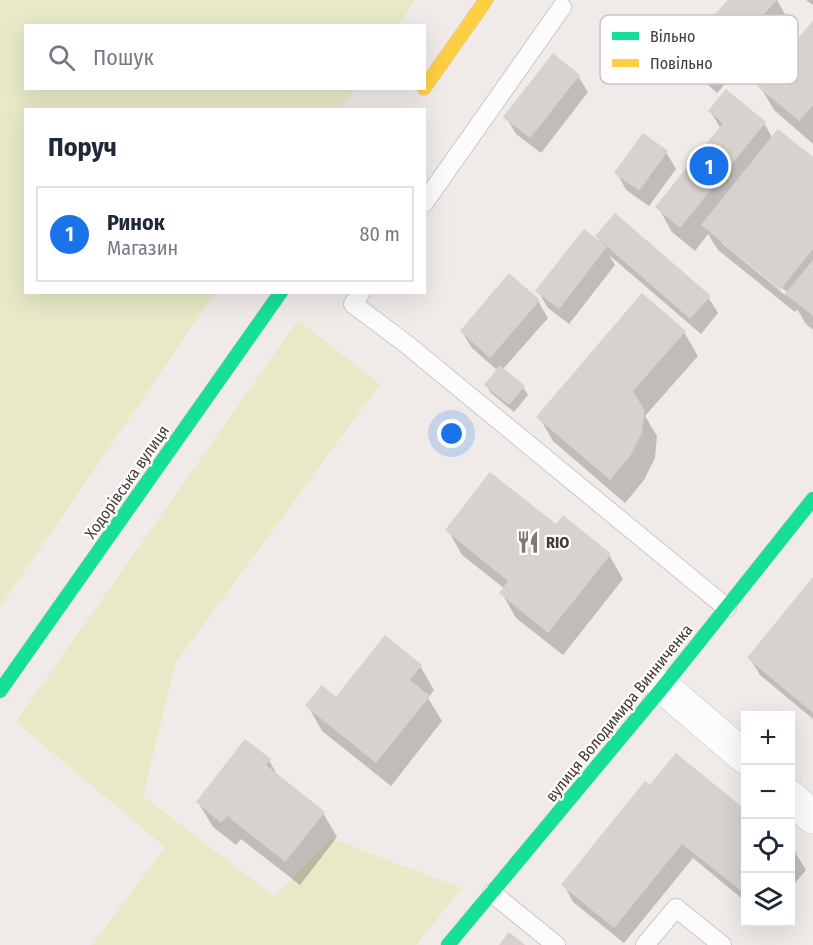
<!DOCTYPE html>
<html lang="uk">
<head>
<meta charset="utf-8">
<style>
  :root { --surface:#fff; --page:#f2f2f3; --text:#1f2937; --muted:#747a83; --line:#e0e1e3; --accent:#1a73e8 }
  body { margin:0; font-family:"Fira Sans Condensed",sans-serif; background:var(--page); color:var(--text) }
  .controls { position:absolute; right:18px; bottom:18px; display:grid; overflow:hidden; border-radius:0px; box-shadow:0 6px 24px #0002 }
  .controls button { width:54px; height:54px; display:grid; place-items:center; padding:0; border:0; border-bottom:2px solid var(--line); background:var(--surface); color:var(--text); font:30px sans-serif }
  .you { position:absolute; left:452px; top:434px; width:21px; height:21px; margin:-15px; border:4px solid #fff; border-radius:50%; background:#1a73e8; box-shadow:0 0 0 9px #1a73e833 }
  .badge { display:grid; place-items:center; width:39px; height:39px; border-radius:50%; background:var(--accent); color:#fff; font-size:20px; font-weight:700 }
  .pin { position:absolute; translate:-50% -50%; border:3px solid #fff; box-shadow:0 2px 6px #0006 }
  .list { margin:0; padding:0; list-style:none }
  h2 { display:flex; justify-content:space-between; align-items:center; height:78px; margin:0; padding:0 24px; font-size:26px }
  h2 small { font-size:20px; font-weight:400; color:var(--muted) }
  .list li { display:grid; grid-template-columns:39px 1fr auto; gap:18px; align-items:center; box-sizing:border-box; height:96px; margin:0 12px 12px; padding:0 12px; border:2px solid var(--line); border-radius:0px }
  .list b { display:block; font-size:22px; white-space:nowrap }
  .list p { margin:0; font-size:20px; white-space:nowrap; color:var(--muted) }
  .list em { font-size:20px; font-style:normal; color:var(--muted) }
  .icon { flex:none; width:33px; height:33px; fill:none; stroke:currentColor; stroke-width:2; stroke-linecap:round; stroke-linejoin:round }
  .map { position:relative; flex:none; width:813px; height:945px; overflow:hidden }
  .search { position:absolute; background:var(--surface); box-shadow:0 6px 24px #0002; left:24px; top:24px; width:402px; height:66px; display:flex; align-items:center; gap:15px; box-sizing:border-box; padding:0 21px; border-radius:0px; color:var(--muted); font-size:22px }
  .panel { position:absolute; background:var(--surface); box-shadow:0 6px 24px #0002; left:24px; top:108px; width:402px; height:186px; border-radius:0px }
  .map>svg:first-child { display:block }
</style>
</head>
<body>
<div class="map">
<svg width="813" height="945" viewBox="0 0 813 945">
  <rect width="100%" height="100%" fill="#f0ebe8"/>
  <g fill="#e7e9c7">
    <path d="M0,0H415L398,25L26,26V88L355,89L340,109L26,110V292L215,293L0,607Z"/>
    <path d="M298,320L380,384L176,662L143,796L274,896L332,839L462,888L416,945H92L165,847L16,722Z"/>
  </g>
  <g fill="#0003" fill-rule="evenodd">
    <path d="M731,0H777L786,16L717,93L692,70L682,53Z"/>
    <path d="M806,0H813V5Z"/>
    <path d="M813,24V144L774,110L760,86Z"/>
    <path d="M578,76L588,92L541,153L516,134L506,117Z"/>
    <path d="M710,111L764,123L773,139L813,160V330L806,324L797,309L795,312L718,250L708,234L695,251L672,232L658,207L721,129ZM722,239L787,292L785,295L722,243Z"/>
    <path d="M666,152L676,169L649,206L626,190L617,173Z"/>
    <path d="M598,236L708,297L718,313L701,334L609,255L615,265L569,324L548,308L538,291L604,247Z"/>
    <path d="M538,301L548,318L502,370L523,387L528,395L514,412L491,393L486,385L498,371L472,348L462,332Z"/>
    <path d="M684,332L698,356L645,416L657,436L655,458L644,480L625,503L553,441L539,417Z"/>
    <path d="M556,527L609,555L623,579L563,655L516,618L502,593L505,589L462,555L448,530Z"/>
    <path d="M813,581V719L760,675L750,658Z"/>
    <path d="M420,666L434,690L428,698L442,721L391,786L322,731L308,706L337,700Z"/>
    <path d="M269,760L278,777L323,813L337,837L300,885L241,839L236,845L213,827L198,802Z"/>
    <path d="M651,788L746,813V902L693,858L624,943L573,902L564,885Z"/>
    <path d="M790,849L796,854L806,870L790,889Z"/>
  </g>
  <g fill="#d8d2cf" stroke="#d8d1ce" stroke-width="1.5">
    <path d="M729,0H776L706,77L680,53Z"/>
    <path d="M813,22V104L799,120L758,86Z"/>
    <path d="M553,54L579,75L530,137L504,117Z"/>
    <path d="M726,90L765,122L680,227L656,207L724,123L709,111Z"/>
    <path d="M778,130L813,158V248L780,289L702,225Z"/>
    <path d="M643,134L667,151L639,190L615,173Z"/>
    <path d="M615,214L710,296L690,318L596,236Z"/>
    <path d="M584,230L606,247L559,308L536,291Z"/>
    <path d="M813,261V315L786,294Z"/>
    <path d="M509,274L539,300L490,357L461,331Z"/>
    <path d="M642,294L685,331L632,391L644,411L641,433L630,455L610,479L537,417Z"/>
    <path d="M500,366L524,386L509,404L485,385Z"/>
    <path d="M490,473L556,525L563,516L610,554L548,632L500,593L509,581L446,530Z"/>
    <path d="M813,578V712L748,658Z"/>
    <path d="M385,636L421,665L409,680L429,696L376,762L306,706L322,686L336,698Z"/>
    <path d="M245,740L270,759L265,765L324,812L285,861L227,815L221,822L197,802Z"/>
    <path d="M676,754L746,811V894L682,843L614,927L562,885L645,782L650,786Z"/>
    <path d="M790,847L797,853L790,861Z"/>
    <path d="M509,933L524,945H500Z"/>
  </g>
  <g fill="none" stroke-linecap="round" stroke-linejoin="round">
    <g stroke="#ccc7c4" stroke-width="20">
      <g id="lane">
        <path d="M424,203L562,7"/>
        <path d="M361,292L353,304L405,343L727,608"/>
        <path d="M492,893L556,945"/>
        <path d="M645,945L676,908L722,945"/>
      </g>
    </g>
    <g stroke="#ccc7c4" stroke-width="34">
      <g id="street">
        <path d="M663,687L746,758"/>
        <path d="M790,797L813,817"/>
      </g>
    </g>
    <g stroke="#d1c7c0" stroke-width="15">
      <g id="fast">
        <path d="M0,691L281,292"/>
        <path d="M448,945L663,687L813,499"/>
      </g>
    </g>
    <g stroke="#d1c7c0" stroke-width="15">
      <path id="slow" d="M424,88L486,0"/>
    </g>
    <use href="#lane" stroke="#fdfcfc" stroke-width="18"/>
    <use href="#street" stroke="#fdfcfc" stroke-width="33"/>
    <use href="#fast" stroke="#16e098" stroke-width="14"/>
    <use href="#slow" stroke="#ffcf43" stroke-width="14"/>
  </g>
  <defs>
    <g id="restaurant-bare" transform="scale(1.8)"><path d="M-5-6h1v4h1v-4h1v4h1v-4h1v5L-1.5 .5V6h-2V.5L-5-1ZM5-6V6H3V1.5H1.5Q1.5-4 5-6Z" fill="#817873" stroke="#fff" stroke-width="2.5" paint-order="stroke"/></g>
  </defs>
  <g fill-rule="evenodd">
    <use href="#restaurant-bare" x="528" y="542"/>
  </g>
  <g text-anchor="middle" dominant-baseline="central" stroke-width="4.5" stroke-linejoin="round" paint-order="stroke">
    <g font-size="16" fill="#453a34" stroke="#fff">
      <text transform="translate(127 482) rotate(-55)">Ходорівська вулиця</text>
      <text transform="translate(619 713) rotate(-51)">вулиця Володимира Винниченка</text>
    </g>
    <g font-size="16" font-weight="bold" fill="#453a34" stroke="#fff" text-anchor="start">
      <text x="546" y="542">RIO</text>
    </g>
  </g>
  <rect x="600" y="15" width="198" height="69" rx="9" fill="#fff" stroke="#c7c4c2" stroke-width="1.5"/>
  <rect x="612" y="32" width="27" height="8" fill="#16e098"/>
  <rect x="612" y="59" width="27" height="8" fill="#ffcf43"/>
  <g font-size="16" fill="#453a34">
    <text x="650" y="42">Вільно</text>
    <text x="650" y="69">Повільно</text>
  </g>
</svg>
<div class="controls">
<button>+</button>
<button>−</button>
<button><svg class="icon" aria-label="locate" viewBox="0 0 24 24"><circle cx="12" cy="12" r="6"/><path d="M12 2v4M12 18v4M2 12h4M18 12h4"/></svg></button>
<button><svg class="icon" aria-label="layers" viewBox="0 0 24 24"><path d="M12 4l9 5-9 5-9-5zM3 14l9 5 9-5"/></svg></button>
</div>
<div class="you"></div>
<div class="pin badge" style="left:709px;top:166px">1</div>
<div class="search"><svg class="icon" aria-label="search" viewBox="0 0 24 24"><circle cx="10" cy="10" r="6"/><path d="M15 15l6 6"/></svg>Пошук</div>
<section class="panel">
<h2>Поруч<small></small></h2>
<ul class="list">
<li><span class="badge">1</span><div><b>Ринок</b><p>Магазин</p></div><em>80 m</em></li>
</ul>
</section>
</div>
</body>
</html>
